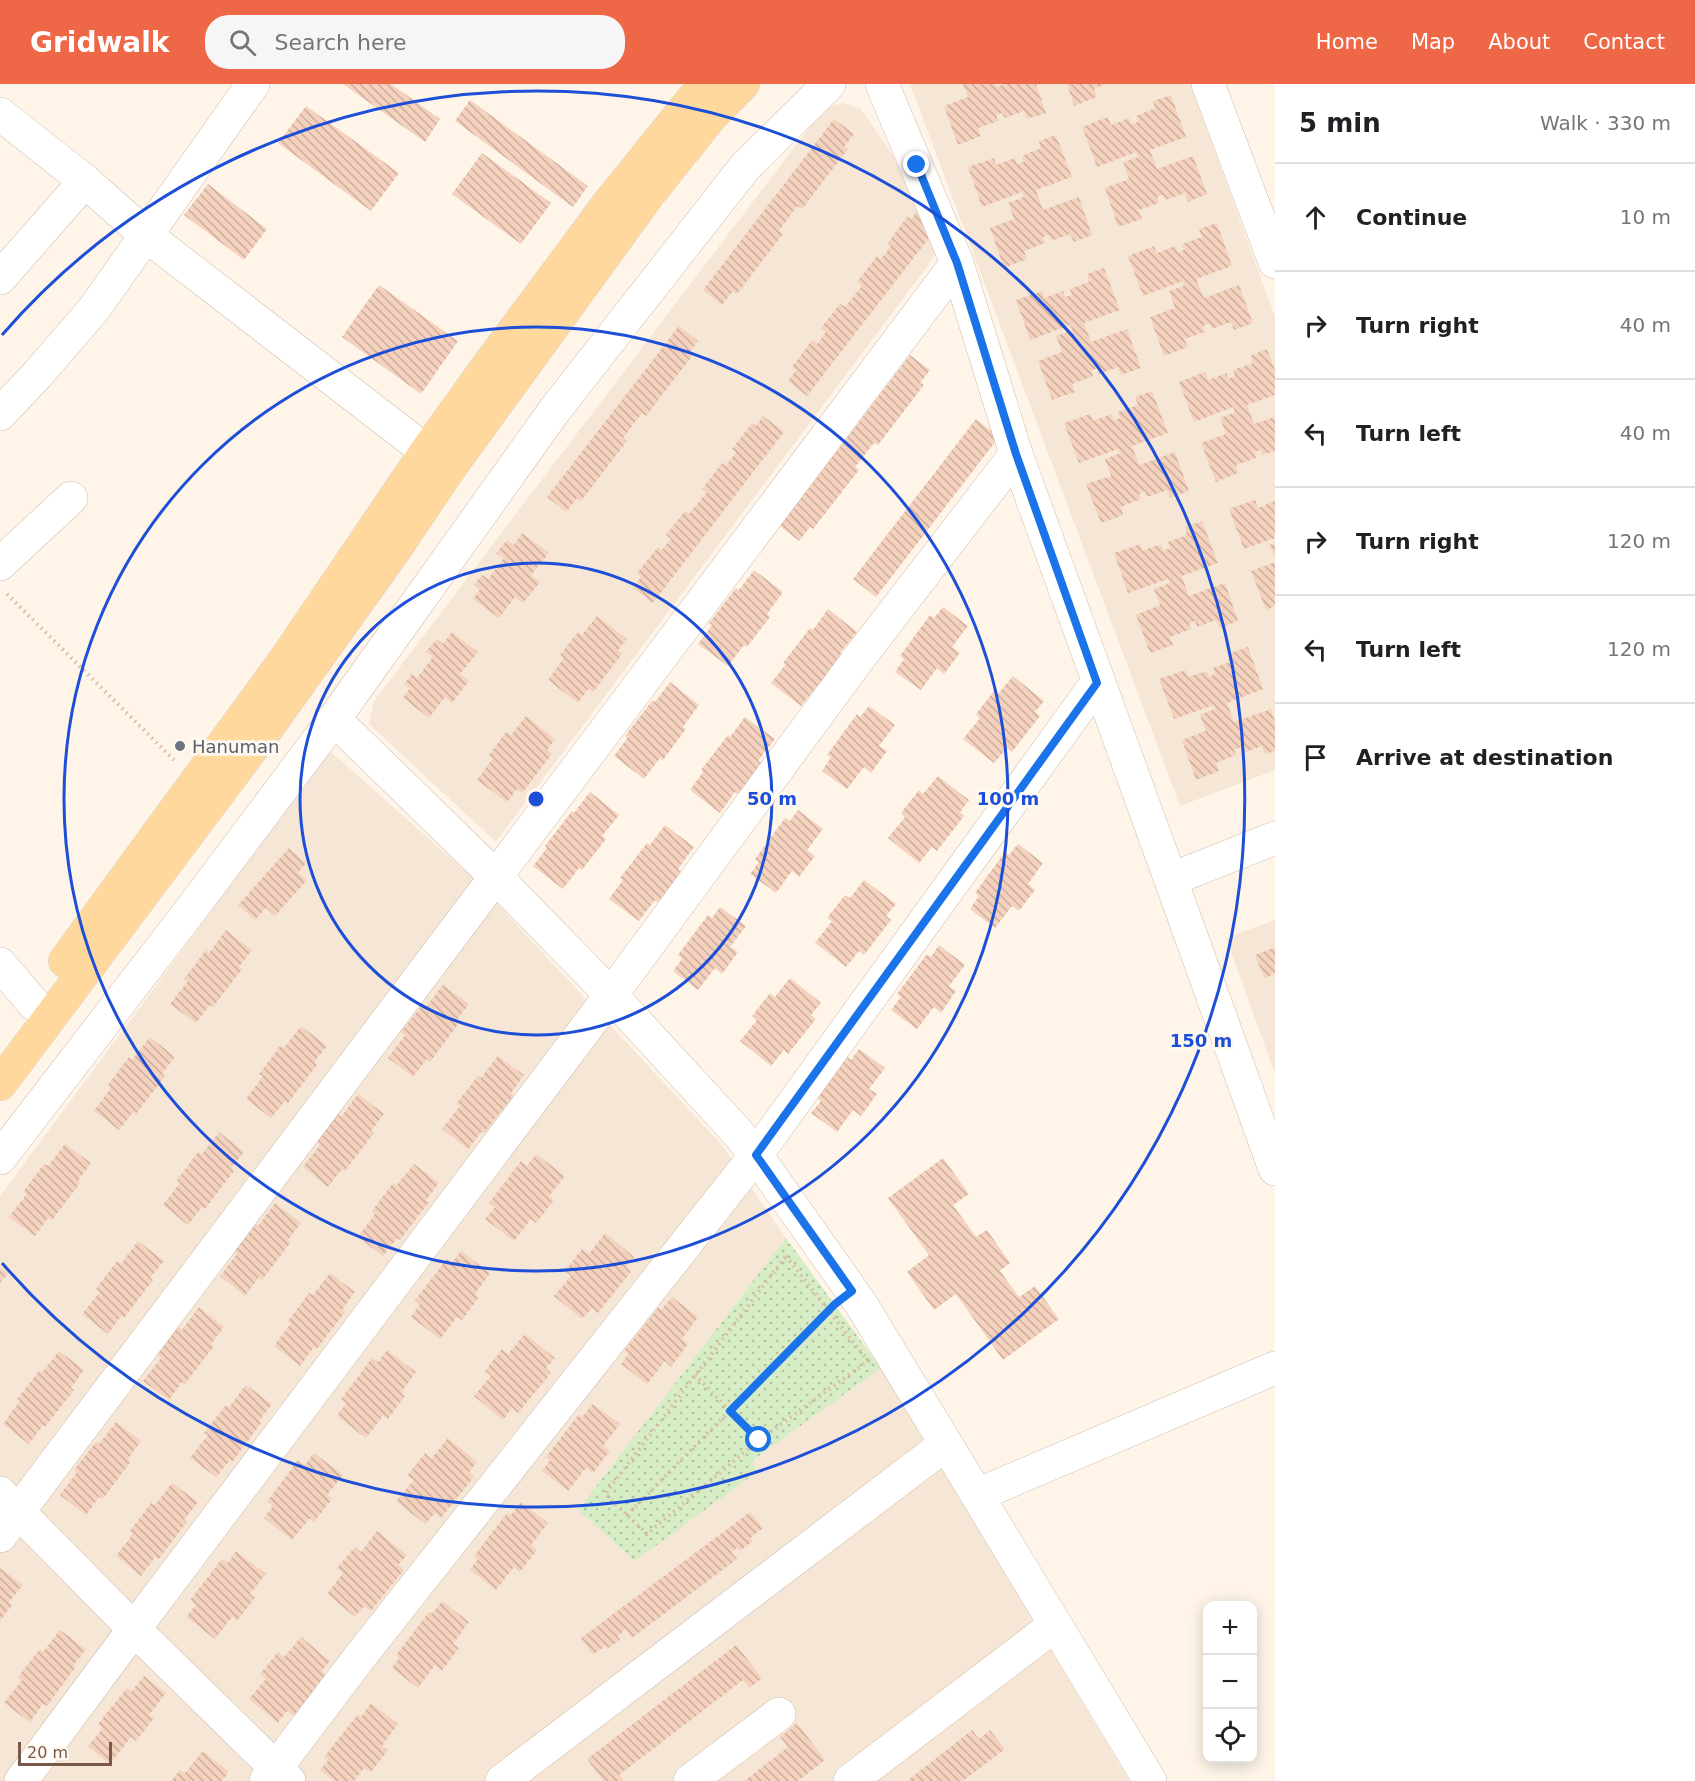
<!DOCTYPE html>
<html lang="en">
<head>
<meta charset="utf-8">
<style>
  :root { --surface:#fff; --page:#f6f6f6; --text:#202124; --muted:#757577; --line:#e0e0e0; --accent:#ee6747 }
  body { margin:0; font-family:"DejaVu Sans",sans-serif; background:var(--page); color:var(--text) }
  .controls { position:absolute; right:18px; bottom:18px; display:grid; overflow:hidden; border-radius:12px; box-shadow:0 3px 15px #0003 }
  .controls button { width:54px; height:54px; display:grid; place-items:center; padding:0; border:0; border-bottom:2px solid var(--line); background:var(--surface); color:var(--text); font:30px sans-serif }
  .scale { position:absolute; left:18px; bottom:15px; width:94px; box-sizing:border-box; padding-left:6px; border:3px solid #7a594a; border-top:0; font-size:16px; line-height:21px; white-space:nowrap; color:#7a594a; -webkit-text-stroke:4px #fff9f0; paint-order:stroke }
  .stop { position:absolute; width:18px; height:18px; margin:-14px; border:4px solid #1a73e8; border-radius:50%; background:#fff }
  .stop.end { background:#1a73e8; border-color:#fff; box-shadow:0 2px 6px #0008 }
  .list { margin:0; padding:0; list-style:none }
  h2 { display:flex; justify-content:space-between; align-items:center; height:78px; margin:0; padding:0 24px; font-size:26px }
  h2 small { font-size:20px; font-weight:400; color:var(--muted) }
  .list li { display:grid; grid-template-columns:39px 1fr auto; gap:18px; align-items:center; box-sizing:border-box; height:108px; padding:0 24px; border-top:2px solid var(--line) }
  .list b { display:block; font-size:22px; white-space:nowrap }
  .list em { font-size:20px; font-style:normal; color:var(--muted) }
  .icon { flex:none; width:33px; height:33px; fill:none; stroke:currentColor; stroke-width:2; stroke-linecap:round; stroke-linejoin:round }
  .map { position:relative; flex:none; width:1275px; height:1697px; overflow:hidden }
  header { display:flex; align-items:center; gap:36px; box-sizing:border-box; height:84px; padding:0 30px; background:var(--accent); color:#fff }
  header strong { font-size:28px }
  nav { display:flex; gap:33px; margin-inline-start:auto; font-size:21px }
  .search { width:420px; height:54px; background:var(--page); display:flex; align-items:center; gap:15px; box-sizing:border-box; padding:0 21px; border-radius:24px; color:var(--muted); font-size:22px }
  main { display:flex }
  aside { flex:1; background:var(--surface) }
  .map>svg:first-child { display:block }
</style>
</head>
<body>
<header>
<strong>Gridwalk</strong>
<div class="search"><svg class="icon" aria-label="search" viewBox="0 0 24 24"><circle cx="10" cy="10" r="6"/><path d="M15 15l6 6"/></svg>Search here</div>
<nav><a>Home</a><a>Map</a><a>About</a><a>Contact</a></nav>
</header>
<main>
<div class="map">
<svg width="1275" height="1697" viewBox="0 0 1275 1697">
  <defs>
    <pattern id="park-dots" width="8" height="8" patternUnits="userSpaceOnUse" patternTransform="scale(1.5)"><rect width="8" height="8" fill="#d6edc5"/><path d="M2 2h.1M6 6h.1" fill="none" stroke="#b3c3a2" stroke-width="1.8" stroke-linecap="round"/></pattern>
    <pattern id="building-back-hatch" width="6" height="6" patternUnits="userSpaceOnUse" patternTransform="scale(1.5)"><rect width="6" height="6" fill="#f5d2be"/><path d="M-1 5l2 2M0 0l6 6M5-1l2 2" fill="none" stroke="#cbad9c"/></pattern>
  </defs>
  <rect width="100%" height="100%" fill="#fef5e8"/>
  <g fill="#f6e6d6">
    <path d="M910,0H1190L1275,233V686L1180,722Z"/>
    <path d="M843,19L861,25L949,153L496,758L369,640L374,617L824,24Z"/>
    <path d="M330,667L472,793L721,1060L786,1154L578,1426L756,1388L752,1377L881,1284L1129,1697H0V1112Z"/>
    <path d="M1275,836V990L1226,854Z"/>
  </g>
  <path fill="url(#park-dots)" d="M786,1154L881,1284L752,1377L757,1388L635,1477L578,1426Z"/>
  <g fill="url(#building-back-hatch)">
    <path d="M343,0H391L440,35L425,58Z"/>
    <path d="M963,0H995L996,3L1005,0H1036L1046,29L1027,35L1024,27L1005,34L1002,29L996,31L998,37L978,44L981,52L958,61L944,22L968,13Z"/>
    <path d="M1067,0H1106L1094,5L1097,13L1074,22Z"/>
    <path d="M1171,11L1186,53L1150,66L1157,85L1193,72L1207,110L1188,118L1185,109L1166,116L1163,111L1157,113L1159,119L1138,126L1142,135L1118,143L1105,104L1129,95L1123,78L1138,73L1136,68L1097,83L1082,43L1108,33L1111,41L1129,34L1131,40L1138,38L1136,32L1155,24L1153,17Z"/>
    <path d="M470,16L588,102L573,123L455,37Z"/>
    <path d="M306,22L399,89L371,127L278,59Z"/>
    <path d="M834,35L854,50L844,63L848,65L802,125L797,122L779,147L783,150L737,210L733,207L722,221L703,206Z"/>
    <path d="M1056,51L1072,93L1036,106L1043,126L1079,113L1092,151L1074,158L1070,150L1051,157L1049,151L1043,153L1045,159L1024,167L1027,175L1004,184L990,144L1014,135L1008,119L1024,113L1022,108L982,123L968,83L994,74L996,81L1015,74L1017,80L1024,78L1022,72L1041,64L1039,57Z"/>
    <path d="M482,69L551,119L521,160L452,110Z"/>
    <path d="M208,100L267,145L244,176L184,131Z"/>
    <path d="M918,126L939,141L807,312L788,297L796,286L792,283L812,256L817,260L826,248L821,244L840,220L845,223L862,202L857,198L877,172L881,175L891,162L888,159L907,133L911,135Z"/>
    <path d="M1217,139L1232,182L1196,195L1204,214L1239,201L1253,239L1234,246L1231,238L1212,245L1210,239L1203,242L1205,248L1184,255L1188,263L1164,272L1150,233L1175,224L1169,207L1184,202L1183,197L1143,212L1128,172L1154,162L1157,169L1175,162L1178,169L1184,166L1182,160L1202,153L1199,145Z"/>
    <path d="M1104,184L1120,226L1084,239L1091,258L1127,245L1141,284L1121,291L1118,283L1099,290L1097,284L1091,287L1093,292L1072,300L1075,308L1052,316L1038,277L1062,268L1056,252L1072,246L1070,241L1030,256L1016,216L1042,207L1044,214L1063,207L1065,213L1072,211L1070,205L1089,198L1087,190Z"/>
    <path d="M379,201L458,257L421,310L342,253Z"/>
    <path d="M679,242L698,257L689,269L692,272L646,332L642,329L623,354L627,357L581,417L577,414L566,428L547,413Z"/>
    <path d="M1267,265L1275,286V311L1247,321L1254,340L1275,333V367L1262,371L1261,366L1254,368L1256,374L1236,381L1238,389L1216,398L1201,359L1226,350L1220,334L1235,328L1233,323L1194,338L1179,298L1205,288L1208,296L1227,289L1228,295L1235,292L1233,286L1253,279L1250,272Z"/>
    <path d="M910,271L930,286L920,299L924,301L878,361L874,359L855,383L859,386L813,445L810,443L799,457L780,442Z"/>
    <path d="M1152,307L1168,349L1132,362L1139,381L1175,368L1189,407L1170,414L1167,406L1147,413L1145,407L1139,410L1141,415L1121,423L1123,431L1101,439L1086,400L1111,392L1105,375L1120,369L1118,365L1079,379L1064,339L1090,330L1093,337L1112,330L1114,336L1120,334L1118,328L1138,321L1135,313Z"/>
    <path d="M763,332L784,348L653,519L633,504L641,493L637,489L658,463L662,466L671,455L666,451L685,427L689,430L707,408L702,405L722,379L726,382L736,368L732,365L752,339L756,342Z"/>
    <path d="M976,335L999,353L876,513L853,495Z"/>
    <path d="M1255,416L1258,424L1275,417V454L1244,465L1229,425Z"/>
    <path d="M1202,437L1218,479L1182,492L1189,512L1225,499L1238,537L1220,544L1216,536L1197,543L1195,537L1189,540L1191,545L1170,553L1173,561L1150,569L1136,531L1160,521L1154,505L1170,499L1168,495L1128,509L1114,469L1140,460L1142,467L1161,460L1163,467L1170,464L1168,458L1187,451L1185,443Z"/>
    <path d="M522,449L549,469L531,491L540,498L523,519L515,513L499,534L473,515L480,505L474,501L482,491L488,495L504,474L496,469L507,456L514,461Z"/>
    <path d="M1275,459V474L1270,461Z"/>
    <path d="M1275,478V522L1266,526L1251,487Z"/>
    <path d="M754,486L783,508L767,530L770,533L747,563L744,561L728,582L698,560L712,541L709,539L736,504L739,506Z"/>
    <path d="M943,523L968,542L952,563L960,569L944,590L937,584L921,606L895,588L904,575L900,572L930,531L934,534Z"/>
    <path d="M828,525L857,548L840,569L844,572L821,602L818,601L801,622L771,599L786,580L783,579L810,544L813,546Z"/>
    <path d="M597,532L627,555L618,566L622,570L593,608L588,605L578,619L548,596L564,574L560,571L578,548L582,551Z"/>
    <path d="M452,548L478,568L460,590L469,597L452,619L445,613L429,634L403,614L410,604L404,600L412,590L417,594L433,573L426,568L437,555L443,560Z"/>
    <path d="M1248,563L1263,605L1227,619L1234,638L1271,625L1275,637V667L1265,670L1262,662L1243,669L1241,663L1234,666L1236,671L1216,679L1219,687L1196,696L1182,656L1206,647L1200,631L1215,625L1214,621L1174,635L1159,595L1185,586L1188,593L1207,587L1209,593L1215,590L1213,584L1233,577L1230,569Z"/>
    <path d="M1013,592L1044,617L1035,628L1040,632L1012,668L1007,664L994,679L963,655L980,634L976,630L994,607L998,610Z"/>
    <path d="M670,598L699,621L683,643L686,645L663,676L660,674L644,695L614,672L628,653L625,652L652,617L655,618Z"/>
    <path d="M869,622L895,641L879,662L887,667L871,689L864,683L847,705L822,687L831,673L827,671L857,630L860,633Z"/>
    <path d="M526,632L555,655L547,666L552,670L522,709L517,705L507,718L477,696L493,674L489,671L506,648L511,651Z"/>
    <path d="M745,633L775,655L758,677L762,679L738,710L735,708L720,729L690,706L703,688L701,686L728,651L730,653Z"/>
    <path d="M938,692L969,716L960,728L964,732L937,767L932,763L919,779L888,754L905,733L901,729L919,706L923,710Z"/>
    <path d="M590,708L619,731L602,752L606,755L582,786L579,784L563,805L533,782L547,764L545,762L572,727L574,729Z"/>
    <path d="M798,726L823,745L807,766L815,772L799,793L792,787L776,809L750,790L759,778L755,775L785,734L790,737Z"/>
    <path d="M665,741L694,763L678,785L681,788L658,818L655,816L639,837L609,815L623,796L620,794L647,759L650,761Z"/>
    <path d="M1018,760L1043,779L1028,800L1035,806L1019,827L1012,822L995,844L970,825L979,812L975,809L1005,768L1009,771Z"/>
    <path d="M289,764L306,779L298,789L307,796L275,832L266,824L255,836L238,821Z"/>
    <path d="M864,796L896,820L886,832L891,836L864,871L859,867L846,883L815,859L832,837L827,834L845,811L850,814Z"/>
    <path d="M720,823L746,842L730,863L738,868L722,890L715,884L698,906L673,887L682,875L678,871L708,831L712,834Z"/>
    <path d="M226,846L252,866L239,883L242,885L213,923L210,921L196,939L170,920L188,897L184,895L206,866L209,869Z"/>
    <path d="M939,861L965,881L949,902L956,907L941,929L934,923L917,945L891,926L901,913L897,910L927,870L931,873Z"/>
    <path d="M1275,863V890L1264,894L1255,871Z"/>
    <path d="M790,894L821,919L811,931L816,935L788,970L784,966L771,982L740,957L757,936L752,932L770,909L775,913Z"/>
    <path d="M443,901L469,920L456,937L459,939L430,978L427,975L413,993L388,974L405,951L401,948L423,920L426,923Z"/>
    <path d="M301,942L327,962L314,978L317,981L288,1019L285,1017L271,1034L246,1015L263,992L259,990L281,961L284,964Z"/>
    <path d="M150,953L175,973L162,990L165,992L136,1030L133,1028L119,1046L94,1027L111,1004L108,1001L129,973L132,976Z"/>
    <path d="M859,965L885,984L869,1005L877,1010L861,1032L853,1026L837,1048L811,1029L821,1017L816,1013L847,973L851,976Z"/>
    <path d="M498,972L524,991L511,1009L514,1011L484,1049L482,1047L468,1065L442,1045L460,1022L456,1020L478,992L481,994Z"/>
    <path d="M358,1010L384,1030L371,1047L374,1049L345,1087L342,1085L328,1103L303,1083L320,1061L317,1058L338,1030L341,1033Z"/>
    <path d="M219,1048L244,1068L231,1084L234,1087L205,1125L202,1123L188,1141L163,1121L180,1099L177,1096L198,1068L202,1070Z"/>
    <path d="M65,1060L91,1079L78,1097L80,1099L52,1136L48,1134L35,1152L9,1133L27,1110L23,1108L44,1080L48,1082Z"/>
    <path d="M536,1070L565,1092L549,1112L554,1116L536,1139L531,1135L514,1157L485,1135L495,1123L489,1119L521,1077L527,1082Z"/>
    <path d="M943,1074L969,1110L953,1121L976,1153L987,1146L1010,1179L1000,1187L1019,1213L1035,1202L1059,1235L1003,1276L956,1210L934,1226L907,1188L929,1171L888,1114Z"/>
    <path d="M414,1080L439,1099L426,1116L429,1118L400,1156L397,1154L383,1172L358,1153L375,1130L372,1127L393,1099L396,1102Z"/>
    <path d="M275,1119L301,1139L288,1156L291,1158L262,1196L259,1193L245,1212L220,1192L237,1170L234,1167L255,1139L258,1142Z"/>
    <path d="M605,1149L634,1173L626,1183L631,1188L598,1229L592,1224L582,1235L554,1212L571,1192L565,1187L582,1165L589,1170Z"/>
    <path d="M138,1157L164,1177L150,1194L153,1196L124,1234L121,1232L108,1250L82,1230L100,1208L96,1205L117,1177L121,1180Z"/>
    <path d="M461,1167L490,1189L475,1210L479,1213L462,1236L457,1233L440,1255L411,1233L420,1220L415,1216L447,1175L452,1179Z"/>
    <path d="M0,1184L8,1189L0,1199Z"/>
    <path d="M330,1189L355,1208L342,1226L345,1228L316,1266L314,1263L300,1282L274,1262L291,1239L288,1237L309,1209L313,1211Z"/>
    <path d="M672,1213L698,1233L682,1255L688,1260L671,1283L665,1277L647,1300L621,1280L629,1269L625,1266L658,1224L661,1226Z"/>
    <path d="M199,1223L224,1243L211,1260L214,1262L185,1300L182,1298L169,1316L143,1297L161,1274L157,1271L178,1243L182,1246Z"/>
    <path d="M525,1250L555,1274L546,1284L551,1289L518,1329L512,1324L503,1336L474,1312L491,1292L485,1287L502,1265L508,1270Z"/>
    <path d="M387,1266L416,1288L401,1309L405,1312L388,1335L383,1332L366,1354L337,1332L346,1319L341,1315L372,1274L378,1278Z"/>
    <path d="M59,1267L84,1286L71,1304L74,1306L45,1343L43,1341L29,1360L3,1340L20,1317L17,1315L39,1287L42,1289Z"/>
    <path d="M246,1301L272,1320L259,1337L261,1339L233,1377L230,1376L216,1393L190,1374L208,1351L204,1349L226,1321L229,1323Z"/>
    <path d="M593,1320L620,1340L603,1362L610,1367L593,1389L586,1384L568,1407L542,1387L550,1376L546,1373L579,1330L582,1333Z"/>
    <path d="M116,1338L141,1357L128,1375L131,1377L103,1415L99,1413L86,1431L60,1411L77,1388L74,1386L96,1358L99,1360Z"/>
    <path d="M448,1354L477,1378L469,1388L474,1393L441,1434L435,1429L425,1440L396,1417L414,1396L407,1392L425,1369L431,1375Z"/>
    <path d="M314,1369L343,1391L327,1411L332,1415L314,1438L310,1434L292,1456L264,1434L273,1422L267,1418L298,1376L305,1381Z"/>
    <path d="M172,1399L198,1418L184,1436L187,1438L158,1476L155,1473L141,1492L116,1472L133,1450L130,1447L151,1419L155,1421Z"/>
    <path d="M521,1418L548,1439L531,1461L537,1466L520,1488L514,1483L496,1506L470,1486L478,1475L474,1472L507,1429L511,1431Z"/>
    <path d="M750,1428L763,1444L750,1454L753,1457L740,1467L737,1464L731,1468L737,1475L632,1554L626,1545L618,1552L620,1556L607,1565L605,1562L593,1571L581,1554Z"/>
    <path d="M377,1447L407,1471L398,1481L404,1486L371,1527L364,1522L355,1533L327,1510L343,1489L337,1484L355,1463L361,1468Z"/>
    <path d="M236,1467L266,1490L250,1510L255,1514L237,1537L232,1533L215,1555L186,1533L196,1521L190,1516L222,1475L228,1479Z"/>
    <path d="M0,1484L23,1501L9,1518L12,1521L0,1537Z"/>
    <path d="M442,1517L469,1538L453,1560L459,1564L442,1587L435,1581L418,1604L392,1584L399,1574L396,1571L429,1528L432,1530Z"/>
    <path d="M60,1546L86,1565L73,1582L75,1584L47,1622L43,1620L30,1638L4,1619L22,1596L18,1593L40,1565L43,1568Z"/>
    <path d="M301,1553L330,1577L322,1587L327,1592L294,1632L287,1627L278,1639L249,1615L266,1595L260,1590L278,1568L284,1573Z"/>
    <path d="M736,1561L762,1594L750,1604L743,1596L619,1691L624,1697H603L587,1675Z"/>
    <path d="M144,1592L166,1609L149,1631L154,1634L136,1657L131,1653L110,1680L88,1662L103,1644L98,1640L127,1604L131,1608Z"/>
    <path d="M371,1619L398,1640L382,1662L388,1666L371,1688L364,1684L354,1697H334L320,1686L328,1676L324,1673L358,1630L361,1633Z"/>
    <path d="M797,1639L825,1676L798,1697H744L788,1663L780,1653Z"/>
    <path d="M972,1646L979,1655L990,1646L1005,1665L963,1697H907Z"/>
    <path d="M203,1667L229,1688L222,1697H171L180,1686L185,1689Z"/>
  </g>
  <g fill="none" stroke-linecap="round" stroke-linejoin="round">
    <g stroke="#d1bbac" stroke-width="34">
      <g id="minor">
        <path d="M882,0L957,179L1016,370"/>
        <path d="M1208,0L1275,178"/>
        <path d="M0,30L85,97L147,152L448,384"/>
        <path d="M0,194L85,97"/>
        <path d="M0,330L37,291L94,225L253,0"/>
        <path d="M0,480L71,414"/>
        <path d="M334,635L495,792L611,911L738,1049L756,1071L861,1220L977,1411L1275,1284"/>
        <path d="M1172,795L1275,754"/>
        <path d="M0,880L34,920"/>
        <path d="M0,1074L199,815L334,635L554,327L745,83L829,0"/>
        <path d="M0,1409L134,1545L611,911L859,574L1016,370C1102,609 1190,846 1275,1085"/>
        <path d="M977,1411L1150,1697"/>
        <path d="M0,1452L957,179"/>
        <path d="M21,1697L134,1545L289,1697"/>
        <path d="M266,1697L359,1574L756,1071L1097,599"/>
        <path d="M502,1697L946,1360"/>
        <path d="M690,1697L779,1630"/>
        <path d="M850,1697L1055,1541"/>
      </g>
    </g>
    <g stroke="#dcd4d0" stroke-width="34">
      <g id="major">
        <path d="M65,877L285,576L426,368L488,282L609,119L705,0"/>
        <path d="M0,1000L265,647L393,468L449,385L648,111L712,31L743,0"/>
      </g>
    </g>
    <g stroke="#dbb5a0" stroke-width="4" stroke-dasharray="1.5 4.5" stroke-linecap="butt">
      <path d="M7,510L174,676"/>
      <path d="M786,1172L868,1277L759,1356L647,1450L605,1410Z"/>
      <path d="M695,1291L759,1356"/>
      <path d="M627,1431L828,1227"/>
    </g>
    <use href="#minor" stroke="#fff" stroke-width="33"/>
    <use href="#major" stroke="#ffd89e" stroke-width="33"/>
  </g>
  <g fill="none" stroke-linecap="round" stroke-linejoin="round">
    <path stroke="#1a73e8" stroke-width="8" d="M759,1356L730,1327L835,1220L852,1207L756,1071L1097,599L1016,370L957,179L917,81"/>
  </g>
  <g fill="none" stroke="#1d4ed8" stroke-width="3">
    <circle cx="536" cy="715" r="236"/>
    <circle cx="536" cy="715" r="472"/>
    <path d="M2 251A708 708 0 1 1 2 1179"/>
  </g>
  <circle fill="#6b7280" stroke="#fff9f0" stroke-width="2" cx="180" cy="662" r="6"/>
  <g text-anchor="middle" dominant-baseline="central" stroke-width="6" stroke-linejoin="round" paint-order="stroke">
    <g font-size="18" fill="#5b616d" stroke="#fff9f0" text-anchor="start">
      <text x="192" y="662">Hanuman</text>
    </g>
  </g>
  <circle cx="536" cy="715" r="9" fill="#1d4ed8" stroke="#fff9f0" stroke-width="3"/>
  <g font-size="18" text-anchor="middle" font-weight="bold" fill="#1d4ed8" stroke="#fff9f0" stroke-width="6" stroke-linejoin="round" paint-order="stroke">
    <text x="772" y="721">50 m</text>
    <text x="1008" y="721">100 m</text>
    <text x="1201" y="963">150 m</text>
  </g>
</svg>
<div class="controls">
<button>+</button>
<button>−</button>
<button><svg class="icon" aria-label="locate" viewBox="0 0 24 24"><circle cx="12" cy="12" r="6"/><path d="M12 2v4M12 18v4M2 12h4M18 12h4"/></svg></button>
</div>
<div class="scale">20 m</div>
<div class="stop" style="left:759px;top:1356px"></div>
<div class="stop end" style="left:917px;top:81px"></div>
</div>
<aside>
<h2>5 min<small>Walk · 330 m</small></h2>
<ul class="list">
<li><svg class="icon" aria-label="ahead" viewBox="0 0 24 24"><path d="M12 20V5M6 11l6-6 6 6"/></svg><div><b>Continue</b></div><em>10 m</em></li>
<li><svg class="icon" aria-label="right" viewBox="0 0 24 24"><path d="M7 20v-9h11M14 6l5 5-5 5"/></svg><div><b>Turn right</b></div><em>40 m</em></li>
<li><svg class="icon" aria-label="left" viewBox="0 0 24 24"><path d="M17 20v-9H6M10 6l-5 5 5 5"/></svg><div><b>Turn left</b></div><em>40 m</em></li>
<li><svg class="icon" aria-label="right" viewBox="0 0 24 24"><path d="M7 20v-9h11M14 6l5 5-5 5"/></svg><div><b>Turn right</b></div><em>120 m</em></li>
<li><svg class="icon" aria-label="left" viewBox="0 0 24 24"><path d="M17 20v-9H6M10 6l-5 5 5 5"/></svg><div><b>Turn left</b></div><em>120 m</em></li>
<li><svg class="icon" aria-label="arrive" viewBox="0 0 24 24"><path d="M6 21V4h12l-3 4 3 4H6"/></svg><div><b>Arrive at destination</b></div></li>
</ul>
</aside>
</main>
</body>
</html>
